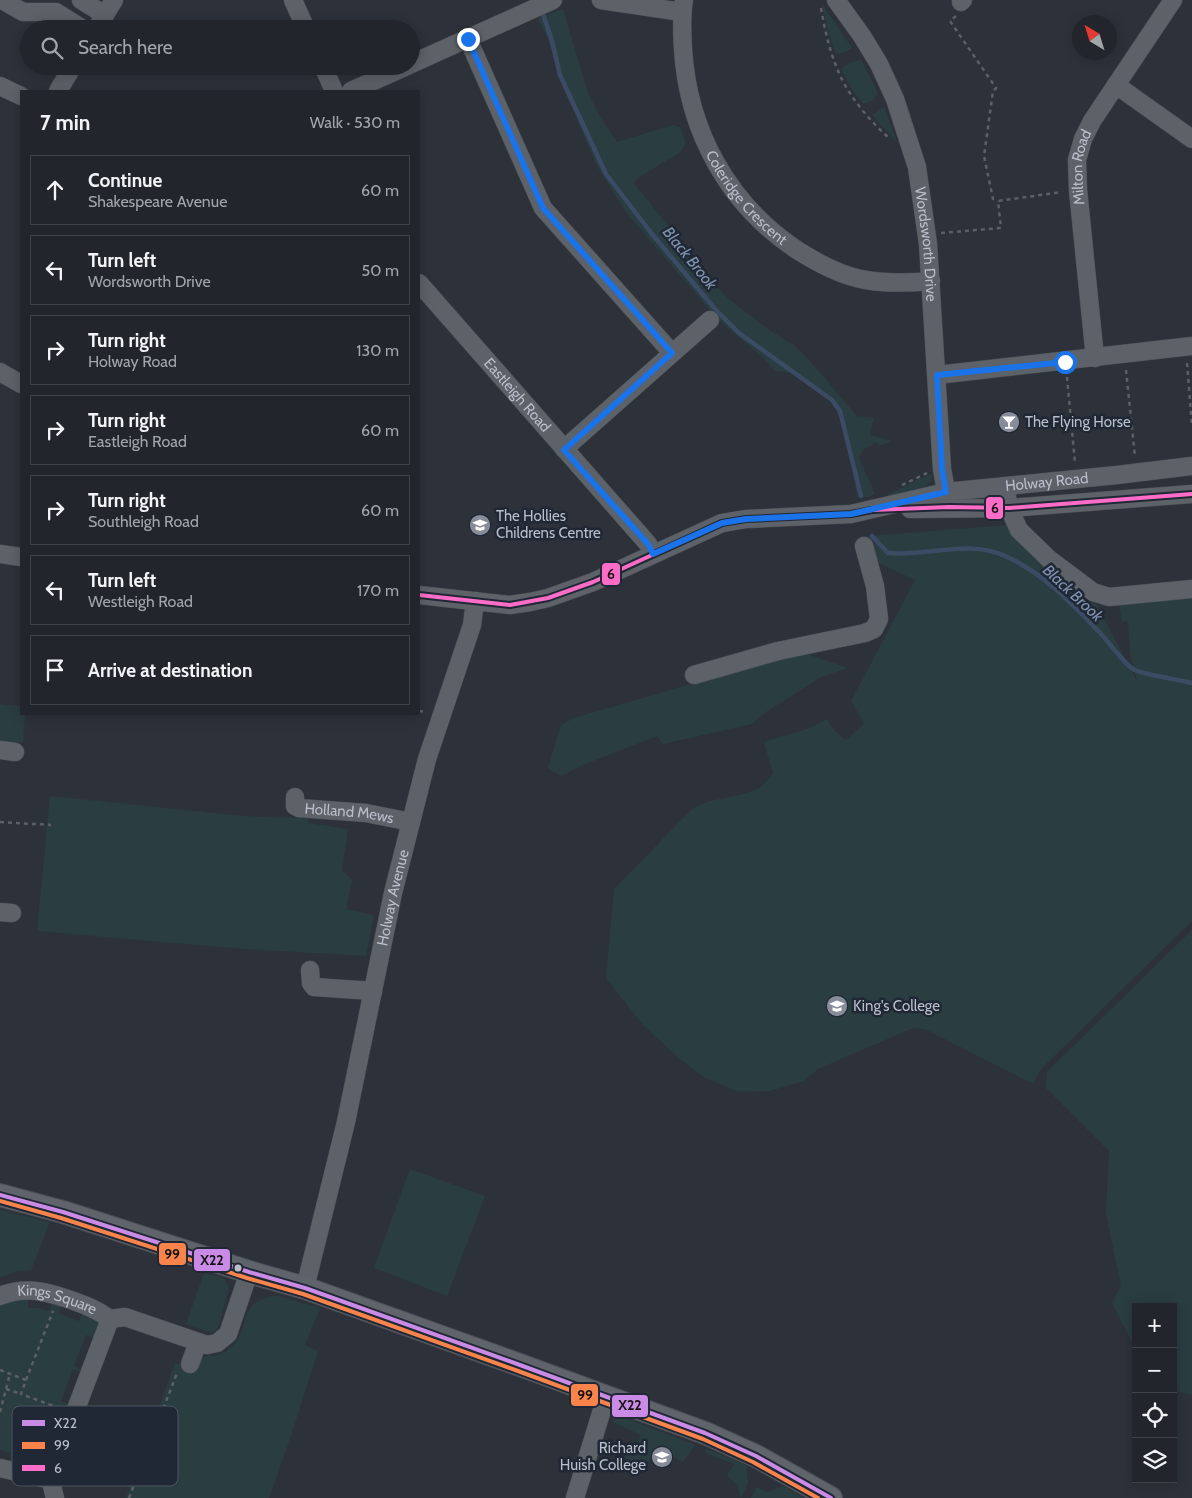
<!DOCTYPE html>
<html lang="en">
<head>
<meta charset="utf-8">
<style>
  :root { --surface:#22262c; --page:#2a2e34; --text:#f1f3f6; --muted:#a2a5a9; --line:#3f4348 }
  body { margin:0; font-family:Cabin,sans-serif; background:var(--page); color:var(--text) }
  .controls { position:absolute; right:15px; bottom:15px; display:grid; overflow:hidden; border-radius:0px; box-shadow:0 2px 12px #0003 }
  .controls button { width:45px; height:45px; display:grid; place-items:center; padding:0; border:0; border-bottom:1px solid var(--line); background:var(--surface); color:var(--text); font:25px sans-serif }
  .compass { position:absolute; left:1072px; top:15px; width:45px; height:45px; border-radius:50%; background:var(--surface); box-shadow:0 2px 12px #0003; rotate:322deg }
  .stop { position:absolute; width:15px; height:15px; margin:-11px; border:4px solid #1a73e8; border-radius:50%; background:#fff }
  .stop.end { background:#1a73e8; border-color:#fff; box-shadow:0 1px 5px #0008 }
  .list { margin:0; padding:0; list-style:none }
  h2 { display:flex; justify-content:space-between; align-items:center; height:65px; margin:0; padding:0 20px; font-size:21px }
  h2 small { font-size:16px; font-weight:400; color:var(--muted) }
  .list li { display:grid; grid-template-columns:32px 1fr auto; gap:15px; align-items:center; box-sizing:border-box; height:70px; margin:0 10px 10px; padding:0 10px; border:1px solid var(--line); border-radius:0px }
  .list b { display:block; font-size:19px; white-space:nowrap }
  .list p { margin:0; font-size:16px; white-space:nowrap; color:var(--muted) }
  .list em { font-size:16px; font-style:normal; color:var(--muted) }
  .icon { flex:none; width:28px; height:28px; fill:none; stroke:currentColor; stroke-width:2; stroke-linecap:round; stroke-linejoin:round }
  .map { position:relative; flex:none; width:1192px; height:1498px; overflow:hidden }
  .search { position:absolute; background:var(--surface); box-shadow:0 2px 12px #0003; left:20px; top:20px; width:400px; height:55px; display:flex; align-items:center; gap:12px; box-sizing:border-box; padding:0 18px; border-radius:28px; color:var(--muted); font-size:19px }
  .panel { position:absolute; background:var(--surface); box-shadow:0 2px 12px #0003; left:20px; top:90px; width:400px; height:625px; border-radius:0px }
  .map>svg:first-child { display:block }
</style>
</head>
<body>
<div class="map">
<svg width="1192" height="1498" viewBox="0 0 1192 1498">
  <rect width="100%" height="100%" fill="#2d323a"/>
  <g fill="#2a3d41">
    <path d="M822,4L852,48L843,53L836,54L829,35Z"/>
    <path d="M563,9L588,93L602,120L617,142L673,125L680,127L686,144L679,153L638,178L634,183L713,283L730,300L768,329L795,346L811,362L857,416L874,418L870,435L892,441L879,446L877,442L864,449L859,458L875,494L868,497H857C853,476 845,420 832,404C827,397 819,392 812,387C796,375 795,372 774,371L764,358L723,324L709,309L625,211L596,164L561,82L548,40L538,18Z"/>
    <path d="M861,60L878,93L874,100L863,104L855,94L841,70L848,63Z"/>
    <path d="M884,107L897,142L872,115Z"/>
    <path d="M932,474V480L919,492L874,502L919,479Z"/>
    <path d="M1007,525L1038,557L1093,598L1137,681L1130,652L1128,621L1122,622L1119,603L1192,595V921L1040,1070L1033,1084L927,1030L913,1028L818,1069L804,1081L770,1091L738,1092L704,1077L680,1059L643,1025L606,978L614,889L693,808L710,801L743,794L760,788L773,774L764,742L810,728L827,719L834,730L846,740L864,724L851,701L915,580L873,560L865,541L869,536Z"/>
    <path d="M801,652L848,668L821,677L766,712L752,724L663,744L657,736L583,765L561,776L548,768L561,725L574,718Z"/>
    <path d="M0,704L21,706V714H25L23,743L0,741Z"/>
    <path d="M50,796L243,816L289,818L309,816L308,823L348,829L342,870L352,880L346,909L374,915L366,956L244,949L37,931Z"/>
    <path d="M1192,930V1395L1173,1390V1307H1136V1351L1112,1303L1121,1286L1106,1214L1109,1151L1046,1088L1047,1072Z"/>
    <path d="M410,1169L485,1196L447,1296L374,1268Z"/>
    <path d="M0,1210L50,1222L31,1270L18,1271L0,1278Z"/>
    <path d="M204,1273L224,1278L229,1288L219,1325L217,1330L212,1333L186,1324Z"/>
    <path d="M28,1295V1308H38L49,1311L54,1299L63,1302L59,1314L79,1321L83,1310L100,1322L97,1339L86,1335L74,1366L85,1371L84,1373L73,1369L61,1401L71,1405L68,1418L56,1414L44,1445L56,1450L44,1470L26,1469L29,1458L0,1450V1304Z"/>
    <path d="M273,1296H279L320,1308L305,1345L318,1351L290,1439L269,1498H126L175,1363L197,1371C199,1366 201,1357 207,1356C210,1355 212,1356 215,1356C222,1355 230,1349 234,1344C252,1322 237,1304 273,1296Z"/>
    <path d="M613,1413L695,1445L683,1462L657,1448L649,1461L629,1463L624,1460L631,1445L635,1446L641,1435L613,1422Z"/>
    <path d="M707,1449L746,1465L748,1483L741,1498L736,1484L727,1475L734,1464L704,1452Z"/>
    <path d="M783,1486L805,1498H751L756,1487L767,1492Z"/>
  </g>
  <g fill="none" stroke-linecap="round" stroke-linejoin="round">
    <g stroke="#3c4b64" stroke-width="4.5">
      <path d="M541,8L552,41L560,75L606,174L652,234L715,309L739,333L832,400L840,411L861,496"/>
      <path d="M872,536L888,553C927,557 967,539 1005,556C1044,573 1073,605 1102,635C1111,645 1122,661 1133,669C1139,674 1181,680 1192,683"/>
    </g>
    <g stroke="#4b4e54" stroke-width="19">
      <g id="minor">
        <path d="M2,0L23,12H56L83,29"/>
        <path d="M81,0L105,15"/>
        <path d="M293,0L306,29"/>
        <path d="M601,0L682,12"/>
        <path id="s1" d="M684,0C681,16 682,33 683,49C688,131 728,204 797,250C818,263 841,276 866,280C888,284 909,283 931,281"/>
        <path id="s2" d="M836,0L862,36L879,64L895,99L917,167L928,244L942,469L949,507"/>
        <path d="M961,2L963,0"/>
        <path d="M96,29L114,0"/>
        <path d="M468,39L543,208L672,353"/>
        <path d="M411,64L553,0"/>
        <path d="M323,66L334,91"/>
        <path d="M1116,85L1192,139"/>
        <path d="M0,86L21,96"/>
        <path d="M58,91L73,66"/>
        <path d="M351,91L407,66"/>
        <path id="s3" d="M419,283L648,544L653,554"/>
        <path id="s4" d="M1095,358L1078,190L1077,160L1083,139L1092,121L1173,0"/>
        <path d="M0,372L21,384"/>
        <path d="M937,375L1192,346"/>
        <path d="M564,449L710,320"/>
        <path d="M1007,497L1009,508L1019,530L1049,559L1093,592L1109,597L1192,589"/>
        <path d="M910,509L1009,508L1192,494"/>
        <path d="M0,554L21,557"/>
        <path id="s5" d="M419,595L510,605L530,602L548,598L593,582L722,523L746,519L851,514L946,492L1117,475L1192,466"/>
        <path d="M694,675L778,651L865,633L874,629L879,619L875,586L864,546"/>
        <path d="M0,750L15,752"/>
        <path id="s6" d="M295,797V806L299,808L366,813L411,822"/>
        <path d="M0,912L12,913"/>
        <path d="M310,970L311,983L314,987L373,991"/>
        <path id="s7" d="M305,1288L346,1122L393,893L427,759L472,625L475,601"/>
        <path id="s8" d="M0,1296C24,1286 44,1291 68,1299C85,1305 96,1309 110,1319L125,1317L207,1345L217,1343L228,1334L249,1272"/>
        <path d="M190,1364L198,1342"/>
        <path d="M0,1468L47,1479L50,1478L110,1319"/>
        <path d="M50,1478L55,1498"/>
        <path d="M575,1498L606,1397"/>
      </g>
    </g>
    <g stroke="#4b4f57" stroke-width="24">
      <path id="major" d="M0,1195L63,1212L249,1272L305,1288L520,1365L705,1433L756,1456L831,1498"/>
    </g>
    <g stroke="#5b6065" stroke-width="2.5" stroke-dasharray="4 4" stroke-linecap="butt">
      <path d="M821,8C825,31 830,54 840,75C850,98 871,122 890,139"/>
      <path d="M956,16L950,21L996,88L993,91L984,156L993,199L998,201"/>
      <path d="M941,233L1001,228L998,201L1062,192"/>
      <path d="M1187,363L1192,426"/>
      <path d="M1126,370L1135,457"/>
      <path d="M1067,377L1075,463"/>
      <path d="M902,485L927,473"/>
      <path d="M419,711L427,712"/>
      <path d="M0,822L51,825"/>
      <path d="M0,1370L26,1380L21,1394L59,1408"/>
      <path d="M26,1380L53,1311"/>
      <path d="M6,1389L21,1394"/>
      <path d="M0,1412L10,1374"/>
      <path d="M129,1498L177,1373"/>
    </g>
    <use href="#minor" stroke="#5d6168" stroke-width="18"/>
    <use href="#major" stroke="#5f636a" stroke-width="22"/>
    <g stroke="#202835" stroke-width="8">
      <path id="bus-1" d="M0,1195L63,1212L249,1272L305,1288L520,1365L705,1433L756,1456L831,1498"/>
    </g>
    <g stroke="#202835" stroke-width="8">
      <path id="bus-2" d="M0,1201L61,1218L247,1278L303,1294L518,1371L703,1439L753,1462L818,1498"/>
    </g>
    <g stroke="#202835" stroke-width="8">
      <path id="bus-3" d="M419,595L510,605L548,598L593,582L722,523L746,519L851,514L872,510L949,507L1009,508L1192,494"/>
    </g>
    <use href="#bus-1" stroke="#ca8be6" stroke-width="4"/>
    <use href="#bus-2" stroke="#f8844c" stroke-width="4"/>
    <use href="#bus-3" stroke="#fd6cc7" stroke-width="4"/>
  </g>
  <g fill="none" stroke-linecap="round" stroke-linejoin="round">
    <path stroke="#1a73e8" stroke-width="6" d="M468,39L543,208L672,353L564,450L648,544L653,554L722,523L746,519L851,514L946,492L942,469L937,375L1065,362"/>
  </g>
  <defs>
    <g id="bar-disc" transform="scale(1.125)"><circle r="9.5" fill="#878d98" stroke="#202835"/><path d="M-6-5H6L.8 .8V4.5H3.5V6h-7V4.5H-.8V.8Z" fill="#fff"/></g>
    <g id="school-disc" transform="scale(1.125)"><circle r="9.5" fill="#878d98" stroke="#202835"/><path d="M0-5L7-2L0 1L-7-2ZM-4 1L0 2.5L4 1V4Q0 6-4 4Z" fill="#fff"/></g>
    <g id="university-disc" transform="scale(1.125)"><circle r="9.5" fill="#878d98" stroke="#202835"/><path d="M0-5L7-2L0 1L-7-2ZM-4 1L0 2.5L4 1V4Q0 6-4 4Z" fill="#fff"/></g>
  </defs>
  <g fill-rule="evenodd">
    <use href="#bar-disc" x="1009" y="422"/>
    <use href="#school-disc" x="480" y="525"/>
    <use href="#school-disc" x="837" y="1006"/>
    <use href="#university-disc" x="662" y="1457"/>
  </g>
  <circle fill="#b8beca" stroke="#202835" stroke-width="2" cx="238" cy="1268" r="4.5"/>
  <g text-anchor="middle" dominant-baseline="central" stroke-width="5" stroke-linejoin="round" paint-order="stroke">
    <g font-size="15" fill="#b8beca" stroke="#202835">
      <text stroke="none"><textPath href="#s4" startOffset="192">Milton Road</textPath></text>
      <text stroke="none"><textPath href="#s1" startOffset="215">Coleridge Crescent</textPath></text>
      <text stroke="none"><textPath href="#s2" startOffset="265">Wordsworth Drive</textPath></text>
      <text stroke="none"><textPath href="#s3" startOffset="149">Eastleigh Road</textPath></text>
      <text stroke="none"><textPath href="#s5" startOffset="648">Holway Road</textPath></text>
      <text stroke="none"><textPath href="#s6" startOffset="64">Holland Mews</textPath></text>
      <text stroke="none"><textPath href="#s7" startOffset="400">Holway Avenue</textPath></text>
      <text stroke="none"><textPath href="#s8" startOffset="59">Kings Square</textPath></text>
    </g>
    <g font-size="15" fill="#b8beca" stroke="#202835" text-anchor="start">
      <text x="1025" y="422">The Flying Horse</text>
      <text x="496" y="516">The Hollies<tspan x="496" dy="17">Childrens Centre</tspan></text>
      <text x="853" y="1006">King's College</text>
      <text x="646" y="1448" text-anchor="end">Richard<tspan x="646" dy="17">Huish College</tspan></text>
    </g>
    <g font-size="16" font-style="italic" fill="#8093b1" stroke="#202835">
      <text transform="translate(690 258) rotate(51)">Black Brook</text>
      <text transform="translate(1073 593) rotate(43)">Black Brook</text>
    </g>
  </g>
  <rect x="12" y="1406" width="166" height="80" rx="8" fill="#202835" stroke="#4e5562" stroke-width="1"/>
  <rect x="22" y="1420" width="23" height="6" fill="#ca8be6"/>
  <rect x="22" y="1442" width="23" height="7" fill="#f8844c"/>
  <rect x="22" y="1465" width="23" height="6" fill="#fd6cc7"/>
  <g font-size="14" fill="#b8beca">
    <text x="54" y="1428">X22</text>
    <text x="54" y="1450">99</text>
    <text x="54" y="1473">6</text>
  </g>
  <g stroke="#202835" stroke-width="2">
    <rect x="985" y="496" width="19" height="24" rx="5" fill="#fd6cc7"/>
    <rect x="601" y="562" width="20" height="24" rx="5" fill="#fd6cc7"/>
    <rect x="158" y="1242" width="29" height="24" rx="5" fill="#f8844c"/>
    <rect x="193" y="1248" width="38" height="24" rx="5" fill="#ca8be6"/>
    <rect x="570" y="1383" width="29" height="24" rx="5" fill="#f8844c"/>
    <rect x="611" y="1394" width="38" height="24" rx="5" fill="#ca8be6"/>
  </g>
  <g font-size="14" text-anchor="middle" font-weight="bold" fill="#111">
    <text x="995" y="513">6</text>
    <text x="611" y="579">6</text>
    <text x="172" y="1259">99</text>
    <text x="212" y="1265">X22</text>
    <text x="585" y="1400">99</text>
    <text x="630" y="1410">X22</text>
  </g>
</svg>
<div class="controls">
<button>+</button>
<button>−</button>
<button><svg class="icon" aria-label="locate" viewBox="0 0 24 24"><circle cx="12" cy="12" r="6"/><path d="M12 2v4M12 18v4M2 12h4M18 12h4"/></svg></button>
<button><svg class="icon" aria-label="layers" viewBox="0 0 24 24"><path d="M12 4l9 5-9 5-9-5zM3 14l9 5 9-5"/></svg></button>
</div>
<svg class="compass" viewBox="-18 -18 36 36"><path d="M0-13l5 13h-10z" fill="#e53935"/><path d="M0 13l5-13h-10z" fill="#a2a5a9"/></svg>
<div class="stop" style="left:1065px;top:362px"></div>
<div class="stop end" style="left:468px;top:39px"></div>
<div class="search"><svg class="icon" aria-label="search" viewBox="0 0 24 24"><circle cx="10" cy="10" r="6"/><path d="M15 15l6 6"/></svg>Search here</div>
<section class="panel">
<h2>7 min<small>Walk · 530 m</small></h2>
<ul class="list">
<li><svg class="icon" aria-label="ahead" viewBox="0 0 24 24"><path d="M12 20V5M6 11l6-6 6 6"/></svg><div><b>Continue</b><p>Shakespeare Avenue</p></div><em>60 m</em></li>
<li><svg class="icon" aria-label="left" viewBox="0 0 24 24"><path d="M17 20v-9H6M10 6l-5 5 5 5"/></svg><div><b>Turn left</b><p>Wordsworth Drive</p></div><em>50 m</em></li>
<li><svg class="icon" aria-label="right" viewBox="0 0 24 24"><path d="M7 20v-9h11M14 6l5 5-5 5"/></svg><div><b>Turn right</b><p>Holway Road</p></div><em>130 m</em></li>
<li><svg class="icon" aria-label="right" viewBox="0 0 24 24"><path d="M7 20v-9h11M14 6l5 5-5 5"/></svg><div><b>Turn right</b><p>Eastleigh Road</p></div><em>60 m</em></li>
<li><svg class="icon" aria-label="right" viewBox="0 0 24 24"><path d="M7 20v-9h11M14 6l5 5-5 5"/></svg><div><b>Turn right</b><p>Southleigh Road</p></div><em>60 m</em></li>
<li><svg class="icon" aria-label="left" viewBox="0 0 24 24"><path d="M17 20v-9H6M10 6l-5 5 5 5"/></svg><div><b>Turn left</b><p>Westleigh Road</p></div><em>170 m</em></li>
<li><svg class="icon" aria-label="arrive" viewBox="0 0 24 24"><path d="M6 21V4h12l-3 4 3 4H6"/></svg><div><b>Arrive at destination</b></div></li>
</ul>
</section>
</div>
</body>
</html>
